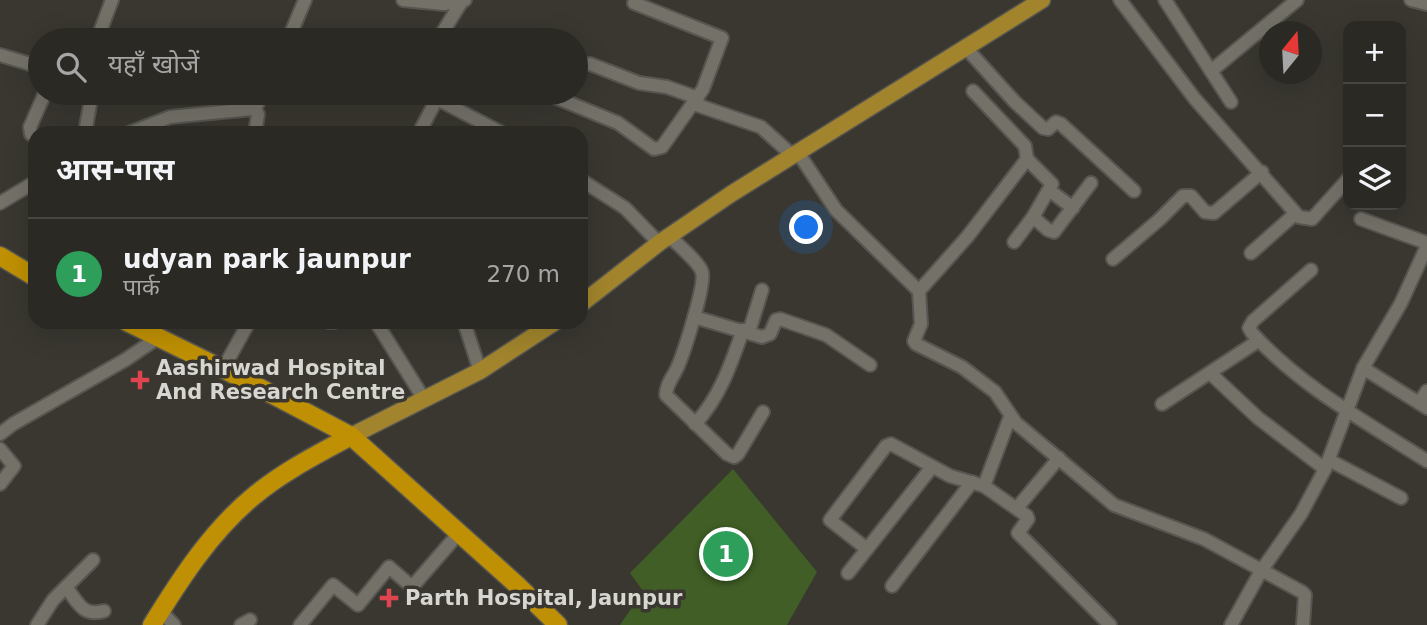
<!DOCTYPE html>
<html lang="hi">
<head>
<meta charset="utf-8">
<style>
  :root { --surface:#2b2924; --page:#33312c; --text:#f1f3f6; --muted:#a6a6a6; --line:#474541; --accent:#8abfa5 }
  body { margin:0; font-family:"DejaVu Sans","Noto Sans Devanagari",sans-serif; background:var(--page); color:var(--text) }
  .controls { position:absolute; right:21px; top:21px; display:grid; overflow:hidden; border-radius:14px; box-shadow:0 7px 28px #0002 }
  .controls button { width:63px; height:63px; display:grid; place-items:center; padding:0; border:0; border-bottom:2px solid var(--line); background:var(--surface); color:var(--text); font:35px sans-serif }
  .compass { position:absolute; left:1259px; top:21px; width:63px; height:63px; border-radius:50%; background:var(--surface); box-shadow:0 7px 28px #0002; rotate:18deg }
  .you { position:absolute; left:807px; top:228px; width:24px; height:24px; margin:-18px; border:5px solid #fff; border-radius:50%; background:#1a73e8; box-shadow:0 0 0 10px #1a73e833 }
  .badge { display:grid; place-items:center; width:46px; height:46px; border-radius:50%; background:var(--accent); color:#fff; font-size:23px; font-weight:700 }
  .pin { position:absolute; translate:-50% -50%; border:4px solid #fff; box-shadow:0 2px 7px #0006 }
  .list { margin:0; padding:0; list-style:none }
  h2 { display:flex; justify-content:space-between; align-items:center; height:91px; margin:0; padding:0 28px; font-size:30px }
  h2 small { font-size:23px; font-weight:400; color:var(--muted) }
  .list li { display:grid; grid-template-columns:46px 1fr auto; gap:21px; align-items:center; box-sizing:border-box; height:112px; padding:0 28px; border-top:2px solid var(--line) }
  .list b { display:block; font-size:26px; white-space:nowrap }
  .list p { margin:0; font-size:23px; white-space:nowrap; color:var(--muted) }
  .list em { font-size:23px; font-style:normal; color:var(--muted) }
  .icon { flex:none; width:38px; height:38px; fill:none; stroke:currentColor; stroke-width:2; stroke-linecap:round; stroke-linejoin:round }
  .map { position:relative; flex:none; width:1427px; height:625px; overflow:hidden }
  .search { position:absolute; background:var(--surface); box-shadow:0 7px 28px #0002; left:28px; top:28px; width:560px; height:77px; display:flex; align-items:center; gap:18px; box-sizing:border-box; padding:0 24px; border-radius:38px; color:var(--muted); font-size:26px }
  .panel { position:absolute; background:var(--surface); box-shadow:0 7px 28px #0002; left:28px; top:126px; width:560px; height:203px; border-radius:21px }
  .map>svg:first-child { display:block }
</style>
</head>
<body>
<div class="map">
<svg width="1427" height="625" viewBox="0 0 1427 625">
  <rect width="100%" height="100%" fill="#393730"/>
  <path fill="#405e26" d="M733,469L817,572L787,625H620L643,591L630,573Z"/>
  <g fill="none" stroke-linecap="round" stroke-linejoin="round">
    <g stroke="#575550" stroke-width="16">
      <g id="minor">
        <path d="M403,0L444,4L465,0"/>
        <path d="M1120,0L1195,99L1299,217L1312,219L1348,179"/>
        <path d="M1165,0L1231,102"/>
        <path d="M1411,0L1427,4"/>
        <path d="M97,40L112,0"/>
        <path d="M288,40L305,0"/>
        <path d="M442,40L441,35L462,1"/>
        <path d="M966,48L1015,102L1043,128L1048,129L1056,122L1061,124L1134,191"/>
        <path d="M0,55L40,67"/>
        <path d="M590,64L639,83L667,87L698,98"/>
        <path d="M1211,71L1297,0"/>
        <path d="M545,93L618,123L654,149L662,147L703,89L722,38L634,3"/>
        <path d="M437,99L502,133"/>
        <path d="M694,104L761,127L792,155"/>
        <path d="M255,109L263,93"/>
        <path d="M85,133L92,93"/>
        <path d="M129,133L170,117L252,109H255L258,114L255,133"/>
        <path d="M419,133L440,93"/>
        <path d="M35,136L31,134L30,127L45,93"/>
        <path d="M797,151L836,210L919,291L921,324L914,341L916,344L962,367L995,392L1016,423L1114,505L1204,539L1302,592L1305,595L1303,625"/>
        <path d="M581,180L625,208L659,243"/>
        <path d="M1049,190L1073,208"/>
        <path d="M0,203L35,182"/>
        <path d="M1033,217L1048,230L1054,232L1091,183"/>
        <path d="M1361,219L1427,243"/>
        <path d="M669,236C677,244 699,262 702,272C706,284 684,352 678,366C674,376 666,384 666,395L727,454L734,457L738,454L763,412"/>
        <path d="M1014,242L1033,217L1052,184L1027,159"/>
        <path d="M1251,253L1295,214"/>
        <path d="M1113,259L1160,219L1183,196H1191L1205,212L1214,213L1262,172"/>
        <path d="M1311,270L1253,321L1249,328L1252,333C1301,387 1366,422 1427,461"/>
        <path d="M919,291L968,236L1027,159L1025,146L973,91"/>
        <path d="M694,317L762,337L770,334L776,320L780,319L826,335L870,365"/>
        <path d="M329,322H334"/>
        <path d="M376,322L424,399"/>
        <path d="M464,322L480,371"/>
        <path d="M749,332L762,290"/>
        <path d="M1363,368L1427,408"/>
        <path d="M223,369L249,322"/>
        <path d="M1211,374L1258,418L1325,469"/>
        <path d="M1419,403L1427,391"/>
        <path d="M1162,404L1258,341"/>
        <path d="M695,424C720,397 731,364 743,330"/>
        <path d="M0,434L13,424L125,360L159,337"/>
        <path d="M0,449L14,466L0,484"/>
        <path d="M1329,460L1401,498"/>
        <path d="M984,486L1010,417"/>
        <path d="M1017,508L1059,458"/>
        <path d="M867,549L830,520L886,446L891,444L950,476L984,486L1027,516L1028,519L1018,533L1110,625"/>
        <path d="M848,573L932,467"/>
        <path d="M892,586L972,482"/>
        <path d="M66,587C78,602 82,617 104,611"/>
        <path d="M161,611L174,625"/>
        <path d="M37,625L53,600L93,560"/>
        <path d="M241,625L250,620"/>
        <path d="M300,625L333,585L358,605L389,567L412,587L459,533"/>
        <path d="M1231,625L1261,571L1301,514L1325,469L1363,368L1401,303L1427,246"/>
      </g>
    </g>
    <g stroke="#575550" stroke-width="19">
      <g id="major">
        <path d="M581,304L659,243L731,194L1042,0"/>
        <path d="M351,436L480,371L555,322"/>
      </g>
    </g>
    <g stroke="#575550" stroke-width="21">
      <g id="highway">
        <path d="M0,256L35,277"/>
        <path d="M127,322L245,380L351,436L517,585L558,625"/>
        <path d="M152,625C181,578 212,530 255,495C284,471 318,454 351,436"/>
      </g>
    </g>
    <use href="#minor" stroke="#747169" stroke-width="12"/>
    <use href="#major" stroke="#a1842c" stroke-width="16"/>
    <use href="#highway" stroke="#bf9003" stroke-width="18"/>
  </g>
  <g fill="#e0444e" stroke="#393730" stroke-width="2.5">
    <path d="M136.5 369.5h7v7h7v7h-7v7h-7v-7h-7v-7h7z"/>
    <path d="M385.5 587.5h7v7h7v7h-7v7h-7v-7h-7v-7h7z"/>
  </g>
  <g text-anchor="middle" dominant-baseline="central" stroke-width="7" stroke-linejoin="round" paint-order="stroke">
    <g font-size="21" font-weight="bold" fill="#d7d6d1" stroke="#393730" text-anchor="start">
      <text x="156" y="368">Aashirwad Hospital<tspan x="156" dy="24">And Research Centre</tspan></text>
      <text x="405" y="598">Parth Hospital, Jaunpur</text>
    </g>
  </g>
</svg>
<div class="controls">
<button>+</button>
<button>−</button>
<button><svg class="icon" aria-label="layers" viewBox="0 0 24 24"><path d="M12 4l9 5-9 5-9-5zM3 14l9 5 9-5"/></svg></button>
</div>
<svg class="compass" viewBox="-18 -18 36 36"><path d="M0-13l5 13h-10z" fill="#e53935"/><path d="M0 13l5-13h-10z" fill="#a6a6a6"/></svg>
<div class="you"></div>
<div class="pin badge" style="left:726px;top:554px;background:#2e9e5b">1</div>
<div class="search"><svg class="icon" aria-label="search" viewBox="0 0 24 24"><circle cx="10" cy="10" r="6"/><path d="M15 15l6 6"/></svg>यहाँ खोजें</div>
<section class="panel">
<h2>आस-पास<small></small></h2>
<ul class="list">
<li><span class="badge" style="background:#2e9e5b">1</span><div><b>udyan park jaunpur</b><p>पार्क</p></div><em>270 m</em></li>
</ul>
</section>
</div>
</body>
</html>
